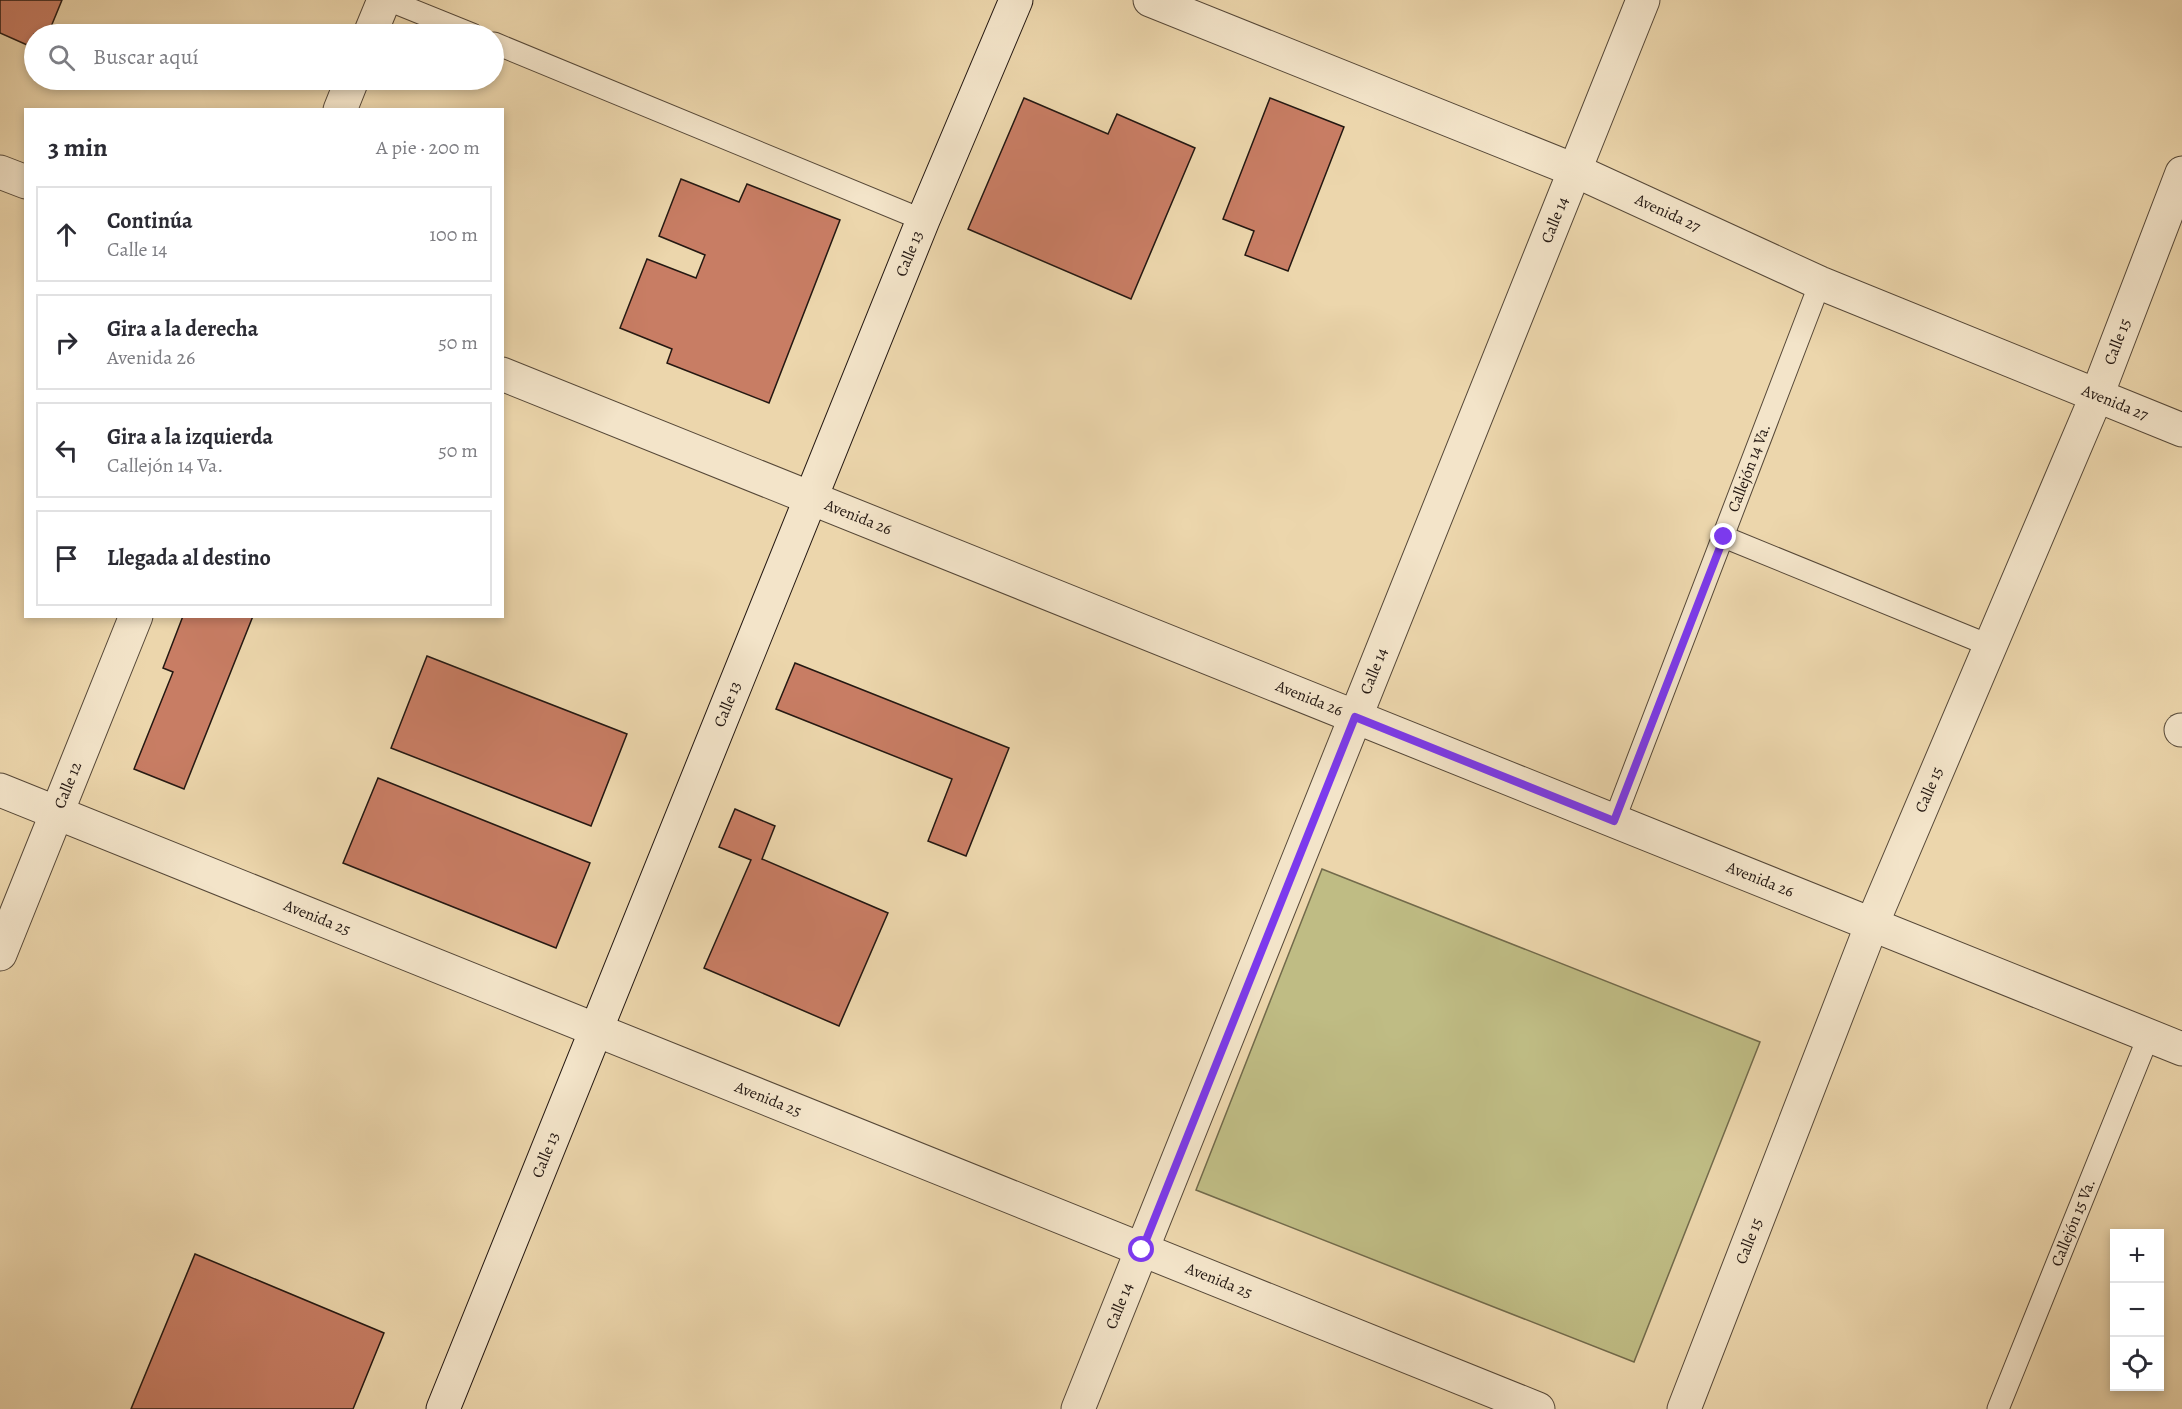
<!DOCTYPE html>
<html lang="es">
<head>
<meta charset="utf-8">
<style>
  :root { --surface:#fff; --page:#f2f2f3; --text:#2b2b33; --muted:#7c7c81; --line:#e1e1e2 }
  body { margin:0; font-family:Alegreya,serif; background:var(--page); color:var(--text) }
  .controls { position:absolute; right:18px; bottom:18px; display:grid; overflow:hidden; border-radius:0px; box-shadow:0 3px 9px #0003 }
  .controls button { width:54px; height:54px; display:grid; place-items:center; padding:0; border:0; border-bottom:2px solid var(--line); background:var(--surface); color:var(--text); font:30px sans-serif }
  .stop { position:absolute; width:18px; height:18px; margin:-14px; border:4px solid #7c3aed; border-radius:50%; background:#fff }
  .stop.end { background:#7c3aed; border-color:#fff; box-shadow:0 2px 6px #0008 }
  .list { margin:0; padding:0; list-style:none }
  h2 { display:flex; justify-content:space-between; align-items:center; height:78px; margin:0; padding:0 24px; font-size:26px }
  h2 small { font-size:20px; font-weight:400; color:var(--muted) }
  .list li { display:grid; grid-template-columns:39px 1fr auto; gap:18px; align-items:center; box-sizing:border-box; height:96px; margin:0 12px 12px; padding:0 12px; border:2px solid var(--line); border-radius:0px }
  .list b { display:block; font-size:22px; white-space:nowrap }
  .list p { margin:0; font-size:20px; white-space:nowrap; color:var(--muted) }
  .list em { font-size:20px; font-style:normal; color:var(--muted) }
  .icon { flex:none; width:33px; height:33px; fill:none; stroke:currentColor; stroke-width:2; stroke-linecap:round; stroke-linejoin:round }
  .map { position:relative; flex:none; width:2182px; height:1409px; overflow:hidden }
  .search { position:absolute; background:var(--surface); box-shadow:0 3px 9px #0003; left:24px; top:24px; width:480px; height:66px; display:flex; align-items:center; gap:15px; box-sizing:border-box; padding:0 21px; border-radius:33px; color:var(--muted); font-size:22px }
  .panel { position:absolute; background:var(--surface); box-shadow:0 3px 9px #0003; left:24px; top:108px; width:480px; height:510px; border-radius:0px }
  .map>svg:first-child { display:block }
</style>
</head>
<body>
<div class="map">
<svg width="2182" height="1409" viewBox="0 0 2182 1409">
  <rect width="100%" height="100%" fill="#ecd6ac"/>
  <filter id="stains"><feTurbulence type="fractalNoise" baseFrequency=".00333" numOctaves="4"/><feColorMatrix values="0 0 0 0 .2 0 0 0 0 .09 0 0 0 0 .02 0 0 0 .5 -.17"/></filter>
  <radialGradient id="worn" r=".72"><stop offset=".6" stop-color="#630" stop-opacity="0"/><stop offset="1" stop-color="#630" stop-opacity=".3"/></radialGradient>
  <path fill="#bfbc84" stroke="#726a4b" stroke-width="1.5" d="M1322,869L1760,1042L1634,1362L1196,1190Z"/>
  <g fill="#c87d64" stroke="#241812" stroke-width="1.5">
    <path d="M0,0H62L48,34H34V48L0,33Z"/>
    <path d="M1024,98L1108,134L1117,114L1195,148L1131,299L968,229Z"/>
    <path d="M1270,98L1344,127L1288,271L1245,255L1254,231L1223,219Z"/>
    <path d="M681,179L739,202L747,184L840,220L769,403L667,363L672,349L620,328L647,259L696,278L705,255L659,236Z"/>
    <path d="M183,616H253L184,789L134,769L173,672L163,668Z"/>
    <path d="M427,656L627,734L591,826L391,748Z"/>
    <path d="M795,663L1009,748L966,856L928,841L952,779L776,709Z"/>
    <path d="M378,778L590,863L556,948L343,863Z"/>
    <path d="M735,809L775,826L762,859L888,913L839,1026L704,968L751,860L719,847Z"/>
    <path d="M195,1254L384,1333L353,1409H131Z"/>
  </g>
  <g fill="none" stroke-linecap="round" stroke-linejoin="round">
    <g stroke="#564838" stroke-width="23">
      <g id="lane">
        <path d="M388,0L472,34"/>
        <path d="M494,43L923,220"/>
        <path d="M1724,537L1991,646"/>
        <path id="s1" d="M1614,821L1820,283"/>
        <path id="s2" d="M1998,1409L2149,1035"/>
      </g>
    </g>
    <g stroke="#564838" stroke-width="35">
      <g id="street">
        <path id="s3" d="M1150,0L1574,170L1820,283L2182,430"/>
        <path d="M370,34L384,0"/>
        <path d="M340,110L352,80"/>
        <path d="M0,172L26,182"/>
        <path id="s4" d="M502,374L2182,1049"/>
        <path d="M2181,730H2182"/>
        <path id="s5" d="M0,790L1538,1409"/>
        <path id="s6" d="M0,954L136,616"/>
        <path id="s7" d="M1078,1409L1643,0"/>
        <path id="s8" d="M1684,1409L1872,924L2097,395L2182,173"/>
      </g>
    </g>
    <g stroke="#241812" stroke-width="35">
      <g id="secondary">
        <path id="s9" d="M443,1409L923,220L1016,0"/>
      </g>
    </g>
    <use href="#lane" stroke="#f3e4c9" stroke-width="21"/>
    <use href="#street" stroke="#f3e4c9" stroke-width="33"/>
    <use href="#secondary" stroke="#f3e4c9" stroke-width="33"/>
  </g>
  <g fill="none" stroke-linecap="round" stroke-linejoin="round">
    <path stroke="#7c3aed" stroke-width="8" d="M1142,1250L1355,717L1614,821L1724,537"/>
  </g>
  <g text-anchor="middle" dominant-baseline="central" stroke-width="4.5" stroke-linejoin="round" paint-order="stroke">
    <g font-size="16" fill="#241812" stroke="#f3e4c9">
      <text stroke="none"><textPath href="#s3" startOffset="560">Avenida 27</textPath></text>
      <text stroke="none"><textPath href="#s7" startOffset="1281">Calle 14</textPath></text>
      <text stroke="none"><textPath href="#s9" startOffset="1246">Calle 13</textPath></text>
      <text stroke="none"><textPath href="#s8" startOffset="1152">Calle 15</textPath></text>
      <text stroke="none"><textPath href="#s3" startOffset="1046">Avenida 27</textPath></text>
      <text stroke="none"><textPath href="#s1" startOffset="378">Callejón 14 Va.</textPath></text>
      <text stroke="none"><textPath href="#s4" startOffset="384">Avenida 26</textPath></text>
      <text stroke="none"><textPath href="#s7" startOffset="795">Calle 14</textPath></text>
      <text stroke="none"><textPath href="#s4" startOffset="870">Avenida 26</textPath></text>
      <text stroke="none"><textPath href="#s9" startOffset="760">Calle 13</textPath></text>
      <text stroke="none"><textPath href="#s6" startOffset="182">Calle 12</textPath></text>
      <text stroke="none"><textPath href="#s8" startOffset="666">Calle 15</textPath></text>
      <text stroke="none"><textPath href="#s4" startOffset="1356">Avenida 26</textPath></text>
      <text stroke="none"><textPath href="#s5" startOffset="342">Avenida 25</textPath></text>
      <text stroke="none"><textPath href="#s5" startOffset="828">Avenida 25</textPath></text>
      <text stroke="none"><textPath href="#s9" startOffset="274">Calle 13</textPath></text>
      <text stroke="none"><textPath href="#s2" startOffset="201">Callejón 15 Va.</textPath></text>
      <text stroke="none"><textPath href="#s8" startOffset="180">Calle 15</textPath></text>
      <text stroke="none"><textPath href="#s5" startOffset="1314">Avenida 25</textPath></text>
      <text stroke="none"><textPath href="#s7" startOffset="111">Calle 14</textPath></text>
    </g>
  </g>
  <rect width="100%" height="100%" filter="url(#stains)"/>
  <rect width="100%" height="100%" fill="url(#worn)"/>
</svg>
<div class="controls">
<button>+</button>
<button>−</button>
<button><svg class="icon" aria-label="locate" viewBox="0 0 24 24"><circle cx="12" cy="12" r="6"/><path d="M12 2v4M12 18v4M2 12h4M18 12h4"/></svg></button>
</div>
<div class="stop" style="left:1142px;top:1250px"></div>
<div class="stop end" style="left:1724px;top:537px"></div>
<div class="search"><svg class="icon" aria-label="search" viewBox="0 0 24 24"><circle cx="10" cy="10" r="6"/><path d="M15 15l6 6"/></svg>Buscar aquí</div>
<section class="panel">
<h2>3 min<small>A pie · 200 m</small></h2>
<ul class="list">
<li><svg class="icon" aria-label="ahead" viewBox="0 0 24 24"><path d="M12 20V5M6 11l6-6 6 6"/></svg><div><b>Continúa</b><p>Calle 14</p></div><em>100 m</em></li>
<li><svg class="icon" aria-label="right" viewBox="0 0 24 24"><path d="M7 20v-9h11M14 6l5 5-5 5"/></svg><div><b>Gira a la derecha</b><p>Avenida 26</p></div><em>50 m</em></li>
<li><svg class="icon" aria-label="left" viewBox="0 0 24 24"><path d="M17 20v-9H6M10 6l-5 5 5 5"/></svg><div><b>Gira a la izquierda</b><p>Callejón 14 Va.</p></div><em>50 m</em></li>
<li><svg class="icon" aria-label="arrive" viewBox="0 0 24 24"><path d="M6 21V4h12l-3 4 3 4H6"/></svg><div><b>Llegada al destino</b></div></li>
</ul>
</section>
</div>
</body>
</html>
